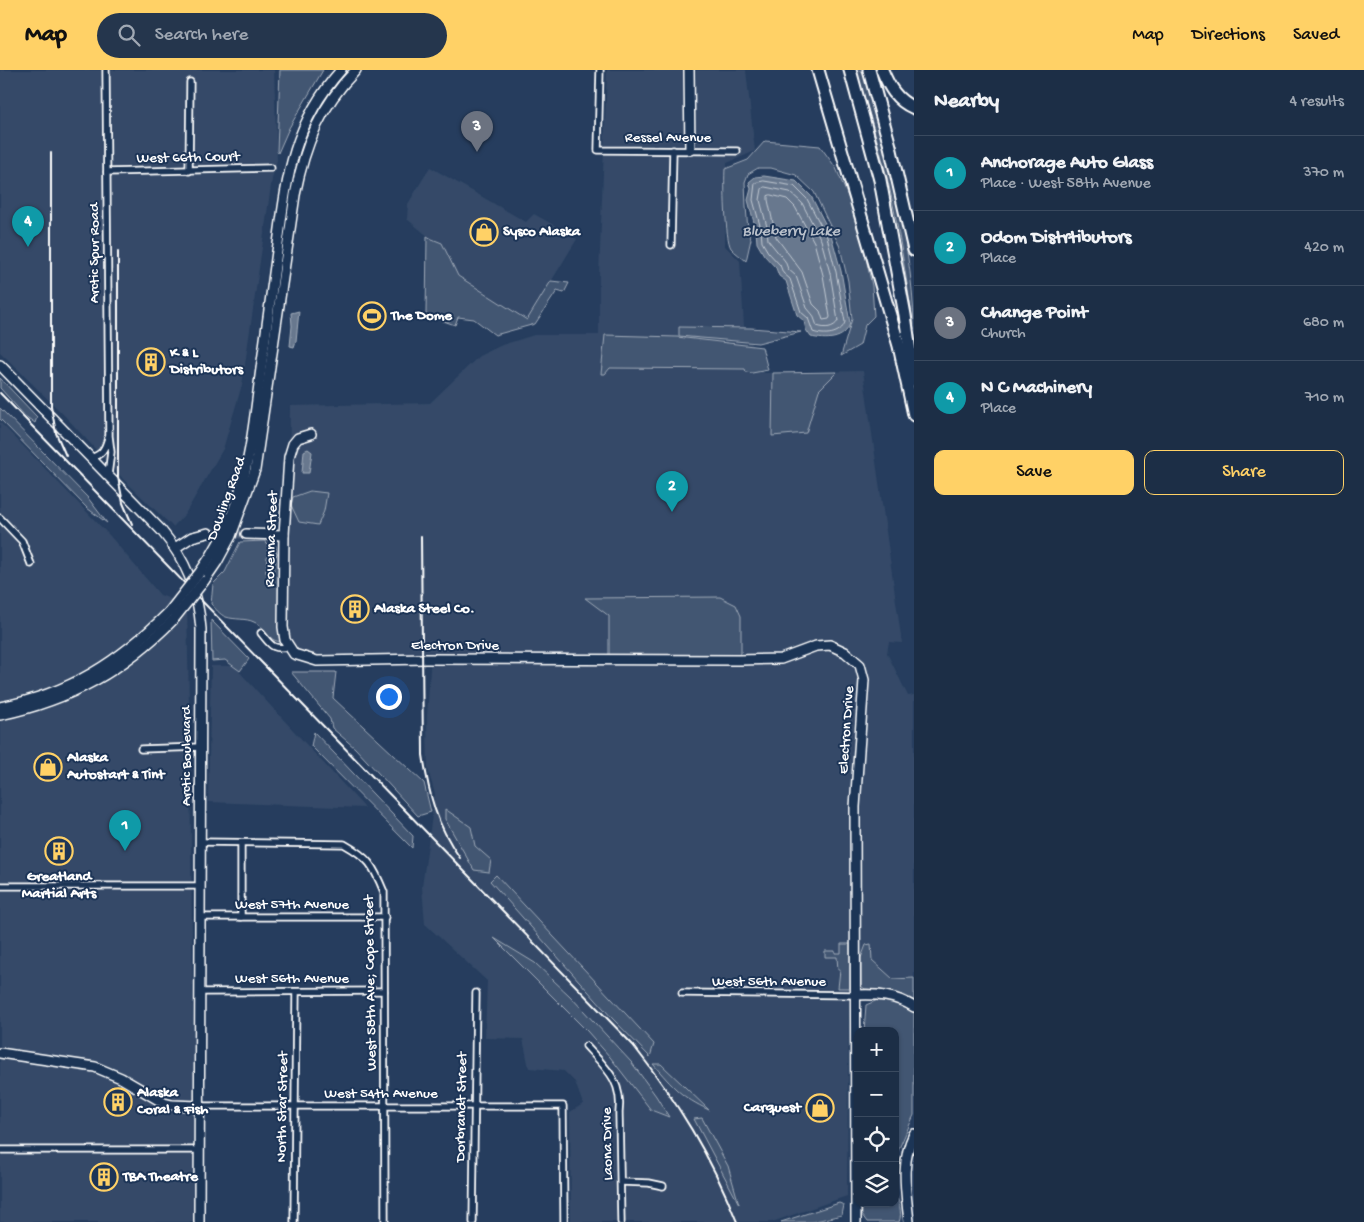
<!DOCTYPE html>
<html lang="en">
<head>
<meta charset="utf-8">
<style>
  :root { --surface:#1c2e46; --page:#25364d; --text:#f1f3f6; --muted:#a0a8b3; --line:#3a4a5f; --accent:#ffd166 }
  body { margin:0; font-family:"Gochi Hand",sans-serif; background:var(--page); color:var(--text) }
  .controls { position:absolute; right:15px; bottom:15px; display:grid; overflow:hidden; border-radius:10px; box-shadow:0 1px 4px #0004 }
  .controls button { width:45px; height:45px; display:grid; place-items:center; padding:0; border:0; border-bottom:1px solid var(--line); background:var(--surface); color:var(--text); font:25px sans-serif }
  .you { position:absolute; left:388px; top:626px; width:18px; height:18px; margin:-12px; border:4px solid #fff; border-radius:50%; background:#1a73e8; box-shadow:0 0 0 8px #1a73e833 }
  .badge { display:grid; place-items:center; width:32px; height:32px; border-radius:50%; background:var(--accent); color:#fff; font-size:16px; font-weight:700 }
  .pin { position:absolute; translate:-50% -41px; filter:drop-shadow(0 1px 2px #0008) }
  .pin::after { content:''; position:absolute; top:26px; width:18px; height:15px; background:inherit; clip-path:polygon(0 0,100% 0,50% 100%) }
  .list { margin:0; padding:0; list-style:none }
  h2 { display:flex; justify-content:space-between; align-items:center; height:65px; margin:0; padding:0 20px; font-size:21px }
  h2 small { font-size:16px; font-weight:400; color:var(--muted) }
  .list li { display:grid; grid-template-columns:32px 1fr auto; gap:15px; align-items:center; box-sizing:border-box; height:75px; padding:0 20px; border-top:1px solid var(--line) }
  .list b { display:block; font-size:19px; white-space:nowrap }
  .list p { margin:0; font-size:16px; white-space:nowrap; color:var(--muted) }
  .list em { font-size:16px; font-style:normal; color:var(--muted) }
  .actions { display:flex; gap:10px; padding:15px 20px }
  .actions a { flex:1; padding:11px 0; border:1px solid var(--accent); border-radius:10px; text-align:center; font-size:18px; color:var(--accent) }
  .actions .main { background:var(--accent); color:#111 }
  .icon { flex:none; width:28px; height:28px; fill:none; stroke:currentColor; stroke-width:2; stroke-linecap:round; stroke-linejoin:round }
  .map { position:relative; flex:none; width:914px; height:1152px; overflow:hidden }
  header { display:flex; align-items:center; gap:30px; box-sizing:border-box; height:70px; padding:0 25px; background:var(--accent); color:#111 }
  header strong { font-size:24px }
  nav { display:flex; gap:28px; margin-inline-start:auto; font-size:18px }
  .search { width:350px; height:45px; background:var(--page); display:flex; align-items:center; gap:12px; box-sizing:border-box; padding:0 18px; border-radius:28px; color:var(--muted); font-size:19px }
  main { display:flex }
  aside { flex:1; background:var(--surface) }
  .map>svg:first-child { display:block }
</style>
</head>
<body>
<header>
<strong>Map</strong>
<div class="search"><svg class="icon" aria-label="search" viewBox="0 0 24 24"><circle cx="10" cy="10" r="6"/><path d="M15 15l6 6"/></svg>Search here</div>
<nav><a>Map</a><a>Directions</a><a>Saved</a></nav>
</header>
<main>
<div class="map">
<svg width="914" height="1152" viewBox="0 0 914 1152">
  <rect width="100%" height="100%" fill="#263d5e"/>
  <filter id="ink" filterUnits="userSpaceOnUse"><feTurbulence type="fractalNoise" baseFrequency=".02" numOctaves="2"/><feDisplacementMap in="SourceGraphic" scale="10" xChannelSelector="R" yChannelSelector="G"/><feConvolveMatrix kernelMatrix="1 2 1 2 8 2 1 2 1" color-interpolation-filters="sRGB"/></filter>
  <g filter="url(#ink)">
    <g fill="#344a68">
      <path d="M0,0H274L277,90L272,109L242,315L223,379L185,444L173,457L124,410L64,345L0,282Z"/>
      <path d="M607,0H746L755,81L727,93L725,176L740,191L744,256L764,303L863,301L902,573L889,572L887,583L908,626L914,625V910H849L847,1126L772,1152H571L570,1042L583,1034L575,1012L564,1001L529,998L523,969L485,968L487,911L425,854L422,817L435,724L428,700L427,647L431,584L323,586L301,583L293,577L290,570L288,525L290,336L430,333L479,286L502,275L534,265H599V206Z"/>
      <path d="M430,97L526,152L534,144L561,159V161L577,169L527,251L457,205L435,172L407,149L408,134Z"/>
      <path d="M0,352L110,466L160,525L187,535L190,685L195,1152H0Z"/>
      <path d="M211,596H234L365,738L208,732Z"/>
    </g>
    <g fill="#425672" stroke="#a0aab8">
      <path d="M280,0H323L289,58L278,83L277,81Z"/>
      <path d="M856,0H863C874,36 883,71 892,108C903,157 914,208 914,259C906,208 899,157 887,107C878,71 867,36 856,0Z"/>
      <path d="M765,71L820,76L836,98L858,151L872,216L874,246L865,255L860,275L841,286L852,249L848,211L840,177L814,122L796,105L771,98H758L748,104L745,112L746,137L748,160L751,169L746,191C742,187 735,183 731,178C725,169 724,112 725,99L748,90Z"/>
      <path d="M427,166L432,169L442,173L458,206L527,250L551,211L569,213L564,223L557,221L535,254L495,265L474,249L458,247L455,255L426,245Z"/>
      <path d="M679,257L751,258L801,262L758,273L679,266Z"/>
      <path d="M605,265L677,267L762,277L768,300L752,303L746,302L745,299L610,298L605,304H601Z"/>
      <path d="M837,302L819,320L806,363L772,366L773,303Z"/>
      <path d="M0,308L37,347L35,353L25,346L0,318Z"/>
      <path d="M0,338L88,428L107,453L87,438L0,349Z"/>
      <path d="M310,421L327,423L324,441L318,455L299,452L291,435L293,427Z"/>
      <path d="M265,471L268,476L266,503H273L277,483H281L282,571C270,574 265,557 254,552C246,548 235,550 226,547C220,545 215,538 211,534L213,514L225,502L240,472Z"/>
      <path d="M720,527L736,535L741,546V583L733,588L609,587V546L585,528Z"/>
      <path d="M211,550L249,589L240,601L225,590L212,591Z"/>
      <path d="M291,602H336L333,628L424,713L431,742L418,746L355,678L332,658L330,649Z"/>
      <path d="M314,662L413,766L412,778L311,676Z"/>
      <path d="M445,739L471,757L475,776L491,790L489,802L474,800L445,749Z"/>
      <path d="M496,805L654,974L650,987L612,948L490,811Z"/>
      <path d="M494,868L535,893L570,926L632,993L656,1026L669,1047L651,1040L610,987L587,961Z"/>
      <path d="M841,874H850V918H838L840,900H838L837,887H825V881H835V883H841Z"/>
      <path d="M871,874L872,890L893,909L914,908V930L881,920L865,919L861,916V888L866,875Z"/>
      <path d="M880,929L902,934L914,943V1045L897,1083L895,1101V961H864L866,935Z"/>
      <path d="M653,994H661L709,1040C681,1027 673,1017 653,994Z"/>
      <path d="M702,1048L728,1096L739,1134L694,1049Z"/>
      <path d="M895,1121C898,1130 903,1143 899,1152H867L862,1145V1133H895Z"/>
      <path d="M839,1133L844,1135L842,1145L811,1152H781Z"/>
    </g>
    <g fill="#67788e" stroke="#a4aebb">
      <path d="M764,106L796,111L811,126L831,165L841,201L850,253C845,271 825,270 811,267L806,260L804,251L797,245L786,211L779,206L776,198L764,185L757,173L756,160L748,130L751,119L749,112L755,107Z"/>
      <path d="M299,241L296,271L294,277L290,276L292,256L291,243Z"/>
      <path d="M308,379L312,382L309,403H302L304,381Z"/>
      <path d="M276,476L277,483L273,503L269,505L266,503L268,480L270,477Z"/>
    </g>
    <g fill="none" stroke-linecap="round" stroke-linejoin="round">
      <g stroke="#c2c9d2" stroke-width="1">
        <path d="M764,111L794,116L807,129L827,167L836,202L845,252C841,265 824,266 813,262L808,248L801,242L790,209L783,203L780,195L768,182L762,172L761,159L753,130L755,113Z"/>
        <path d="M765,117L790,122L802,133L821,170L830,203L838,251C834,258 825,259 817,256L813,245L807,238L796,206L788,199L785,191L768,170L767,157L760,130L762,119Z"/>
        <path d="M771,125L787,129L795,137L814,172L823,205L830,247L829,249L823,250L820,241L813,234L802,202L776,167L768,130V126Z"/>
      </g>
      <path stroke="#475a76" stroke-width="9" stroke-dasharray="9 4.5" stroke-linecap="butt" d="M208,463L246,464"/>
      <g stroke="#fff" stroke-width="9">
        <g id="street">
          <path d="M106,0L109,366L111,382L108,405"/>
          <path d="M600,0L598,80L737,81"/>
          <path d="M189,101L190,12"/>
          <path d="M107,102L271,98"/>
          <path d="M671,175L673,80"/>
          <path d="M90,388C102,385 105,379 108,368"/>
          <path d="M0,448L22,471L31,494"/>
          <path d="M261,563C271,575 272,580 289,577"/>
          <path d="M141,679L201,677"/>
          <path d="M201,772L344,774C369,788 373,795 384,822L385,1152"/>
          <path d="M0,816H201"/>
          <path d="M200,847H385"/>
          <path d="M241,847V773"/>
          <path d="M200,922L384,921"/>
          <path d="M682,923L856,925"/>
          <path d="M586,976C606,998 623,1011 619,1043L621,1152"/>
          <path d="M199,1036H563L564,1152"/>
          <path d="M0,1080H199"/>
          <path d="M621,1112L649,1113L663,1116"/>
          <path d="M294,1152L296,922"/>
          <path d="M473,1152L476,923"/>
        </g>
      </g>
      <g stroke="#fff" stroke-width="12">
        <g id="secondary">
          <path d="M689,0L690,80"/>
          <path d="M0,295L161,460C186,490 198,520 201,559L199,1152"/>
          <path d="M311,364L298,368L293,374L289,387L284,465L283,557L285,570L294,584L317,591L426,589L739,590L781,589L816,576L830,575L845,582L860,595L864,610L855,737L856,1152"/>
          <path d="M246,464L284,465"/>
          <path d="M175,478L192,467L208,463"/>
          <path d="M856,925C877,924 895,925 914,937"/>
          <path d="M0,983L95,997L121,1008L164,1033L172,1035L199,1036"/>
        </g>
      </g>
      <g stroke="#fff" stroke-width="12">
        <g id="primary">
          <path d="M200,502C245,441 251,378 260,306C266,262 272,218 278,174C287,105 293,54 341,0"/>
          <path d="M204,511L217,492L231,466L255,400L295,125C305,74 320,37 356,0"/>
          <path d="M0,637C70,624 120,591 169,542"/>
          <path d="M0,645C71,630 124,600 174,549"/>
          <path d="M909,1152C906,1121 900,1092 914,1064"/>
        </g>
      </g>
      <g stroke="#fff" stroke-width="15">
        <g id="highway">
          <path d="M818,0L899,276L914,345"/>
          <path d="M850,0L880,110L905,245L914,310"/>
          <path d="M869,0L890,76L914,180"/>
          <path d="M882,0C889,17 896,30 914,38"/>
        </g>
      </g>
      <use href="#street" stroke="#1d3557" stroke-width="5.5"/>
      <use href="#secondary" stroke="#1d3557" stroke-width="9"/>
      <use href="#primary" stroke="#1d3557" stroke-width="9"/>
      <use href="#highway" stroke="#1d3557" stroke-width="11"/>
      <g stroke="#fff" stroke-width="2">
        <path d="M51,83V336L56,363L66,386"/>
        <path d="M118,182V407L123,433L132,454"/>
        <path d="M0,323L633,975C677,1031 711,1086 737,1152"/>
        <path d="M421,466L423,685C429,725 436,754 460,788"/>
      </g>
      <g stroke="#fff" stroke-width="12" stroke-linecap="butt">
        <g id="primary-bridge">
          <path d="M169,542L200,502"/>
          <path d="M174,549L204,511"/>
        </g>
      </g>
      <use href="#primary-bridge" stroke="#1d3557" stroke-width="9"/>
    </g>
  </g>
  <defs>
    <g id="shop-ring" transform="scale(1.4375)"><circle r="9.5" fill="#1d3557" stroke="#ffd166" stroke-width="1.5"/><path d="M-5-2.5h2.3a2.7 3.5 0 0 1 5.4 0H5L5.5 6h-11ZM-1.5-2.5h3a1.5 2.3 0 0 0-3 0Z" fill="#ffd166"/></g>
    <g id="stadium-ring" transform="scale(1.4375)"><circle r="9.5" fill="#1d3557" stroke="#ffd166" stroke-width="1.5"/><path d="M0-5a6.5 5 0 1 0 0 10a6.5 5 0 1 0 0-10ZM-3.5-1.8h7v3.6h-7Z" fill="#ffd166"/></g>
    <g id="building-ring" transform="scale(1.4375)"><circle r="9.5" fill="#1d3557" stroke="#ffd166" stroke-width="1.5"/><path d="M-4-6H4V6H1V3H-1V6H-4ZM-2.5-4.3h1.7v1.8h-1.7ZM.8-4.3h1.7v1.8H.8ZM-2.5-1h1.7V.8h-1.7ZM.8-1h1.7V.8H.8Z" fill="#ffd166"/></g>
  </defs>
  <g fill-rule="evenodd">
    <use href="#shop-ring" x="484" y="162"/>
    <use href="#stadium-ring" x="372" y="246"/>
    <use href="#building-ring" x="151" y="292"/>
    <use href="#building-ring" x="355" y="539"/>
    <use href="#shop-ring" x="48" y="697"/>
    <use href="#building-ring" x="59" y="781"/>
    <use href="#building-ring" x="118" y="1032"/>
    <use href="#shop-ring" x="820" y="1038"/>
    <use href="#building-ring" x="104" y="1107"/>
  </g>
  <g text-anchor="middle" dominant-baseline="central" stroke-width="4" stroke-linejoin="round" paint-order="stroke">
    <g font-size="15" fill="#fff" stroke="#1d3557">
      <text x="668" y="68">Ressel Avenue</text>
      <text transform="translate(188 88) rotate(-1)">West 66th Court</text>
      <text transform="translate(95 183) rotate(-90)">Arctic Spur Road</text>
      <text transform="translate(227 429) rotate(-70)">Dowling Road</text>
      <text transform="translate(272 469) rotate(-88)">Rovenna Street</text>
      <text x="455" y="576">Electron Drive</text>
      <text transform="translate(847 660) rotate(-86)">Electron Drive</text>
      <text transform="translate(187 686) rotate(-90)">Arctic Boulevard</text>
      <text x="292" y="835">West 57th Avenue</text>
      <text x="292" y="909">West 56th Avenue</text>
      <text x="769" y="912">West 56th Avenue</text>
      <text transform="translate(371 913) rotate(-91)">West 58th Ave; Cope Street</text>
      <text x="381" y="1024">West 54th Avenue</text>
      <text transform="translate(283 1037) rotate(-89)">North Star Street</text>
      <text transform="translate(462 1037) rotate(-89)">Dorbrandt Street</text>
      <text transform="translate(608 1074) rotate(-91)">Laona Drive</text>
    </g>
    <g font-size="15" font-weight="bold" fill="#fff" stroke="#1d3557" text-anchor="start">
      <text x="503" y="162">Sysco Alaska</text>
      <text x="391" y="246">The Dome</text>
      <text x="170" y="283">K &amp; L<tspan x="170" dy="17">Distributors</tspan></text>
      <text x="374" y="539">Alaska Steel Co.</text>
      <text x="67" y="688">Alaska<tspan x="67" dy="17">Autostart &amp; Tint</tspan></text>
      <text x="59" y="807" text-anchor="middle">Greatland<tspan x="59" dy="17">Martial Arts</tspan></text>
      <text x="137" y="1023">Alaska<tspan x="137" dy="17">Coral &amp; Fish</tspan></text>
      <text x="801" y="1038" text-anchor="end">Carquest</text>
      <text x="123" y="1107">TBA Theatre</text>
    </g>
    <g font-size="16" font-style="italic" fill="#bbc2cc" stroke="#1d3557">
      <text x="791" y="162">Blueberry Lake</text>
    </g>
  </g>
</svg>
<div class="controls">
<button>+</button>
<button>−</button>
<button><svg class="icon" aria-label="locate" viewBox="0 0 24 24"><circle cx="12" cy="12" r="6"/><path d="M12 2v4M12 18v4M2 12h4M18 12h4"/></svg></button>
<button><svg class="icon" aria-label="layers" viewBox="0 0 24 24"><path d="M12 4l9 5-9 5-9-5zM3 14l9 5 9-5"/></svg></button>
</div>
<div class="you"></div>
<div class="pin badge" style="left:125px;top:781px;background:#0f9aa8">1</div>
<div class="pin badge" style="left:672px;top:442px;background:#0f9aa8">2</div>
<div class="pin badge" style="left:477px;top:82px;background:#6b7280">3</div>
<div class="pin badge" style="left:28px;top:177px;background:#0f9aa8">4</div>
</div>
<aside>
<h2>Nearby<small>4 results</small></h2>
<ul class="list">
<li><span class="badge" style="background:#0f9aa8">1</span><div><b>Anchorage Auto Glass</b><p>Place · West 58th Avenue</p></div><em>370 m</em></li>
<li><span class="badge" style="background:#0f9aa8">2</span><div><b>Odom Distrtibutors</b><p>Place</p></div><em>420 m</em></li>
<li><span class="badge" style="background:#6b7280">3</span><div><b>Change Point</b><p>Church</p></div><em>680 m</em></li>
<li><span class="badge" style="background:#0f9aa8">4</span><div><b>N C Machinery</b><p>Place</p></div><em>710 m</em></li>
</ul>
<div class="actions"><a class="main">Save</a><a>Share</a></div>
</aside>
</main>
</body>
</html>
